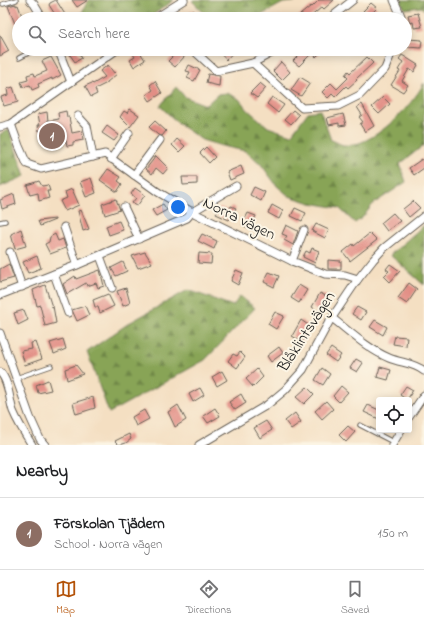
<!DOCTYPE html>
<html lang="en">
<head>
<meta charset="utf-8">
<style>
  :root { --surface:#fff; --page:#f6f6f6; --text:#202124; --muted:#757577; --line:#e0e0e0; --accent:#b45309 }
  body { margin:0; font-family:"Indie Flower",sans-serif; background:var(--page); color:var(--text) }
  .controls { position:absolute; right:12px; bottom:12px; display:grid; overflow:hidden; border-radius:4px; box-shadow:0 2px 10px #0003 }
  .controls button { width:36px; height:36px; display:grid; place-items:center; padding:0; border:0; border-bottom:1px solid var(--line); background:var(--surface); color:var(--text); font:20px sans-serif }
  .you { position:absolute; left:178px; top:207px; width:14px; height:14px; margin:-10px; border:3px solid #fff; border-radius:50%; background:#1a73e8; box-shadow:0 0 0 6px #1a73e833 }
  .badge { display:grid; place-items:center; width:26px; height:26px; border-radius:50%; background:var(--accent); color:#fff; font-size:13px; font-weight:700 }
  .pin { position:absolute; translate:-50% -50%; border:2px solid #fff; box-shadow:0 1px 4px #0006 }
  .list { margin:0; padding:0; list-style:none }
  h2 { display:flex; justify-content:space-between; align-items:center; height:52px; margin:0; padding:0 16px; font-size:17px }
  h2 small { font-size:13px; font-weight:400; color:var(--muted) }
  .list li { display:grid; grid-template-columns:26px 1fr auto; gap:12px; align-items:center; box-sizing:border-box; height:72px; padding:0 16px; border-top:1px solid var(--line) }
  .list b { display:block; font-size:15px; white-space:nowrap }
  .list p { margin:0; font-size:13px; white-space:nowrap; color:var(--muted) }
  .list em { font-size:13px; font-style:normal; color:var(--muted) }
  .icon { flex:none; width:22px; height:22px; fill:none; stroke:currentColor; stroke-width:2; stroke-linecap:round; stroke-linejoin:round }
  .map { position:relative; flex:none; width:424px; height:445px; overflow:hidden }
  .search { position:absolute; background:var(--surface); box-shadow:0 2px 10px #0003; left:12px; right:12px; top:12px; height:44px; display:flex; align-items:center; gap:10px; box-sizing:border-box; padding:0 14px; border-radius:22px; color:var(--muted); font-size:15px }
  .sheet { height:124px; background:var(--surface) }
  nav { display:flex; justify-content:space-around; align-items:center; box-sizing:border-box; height:56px; border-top:1px solid var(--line); background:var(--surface); font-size:11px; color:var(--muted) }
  nav a { display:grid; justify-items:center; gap:2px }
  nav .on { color:var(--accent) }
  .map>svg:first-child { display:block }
</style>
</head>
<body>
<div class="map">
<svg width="424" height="445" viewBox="0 0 424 445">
  <defs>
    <pattern id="forest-firs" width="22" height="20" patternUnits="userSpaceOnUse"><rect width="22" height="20" fill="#88a456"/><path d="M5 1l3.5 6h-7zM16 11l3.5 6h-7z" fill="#6e8546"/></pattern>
  </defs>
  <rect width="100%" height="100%" fill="#fcf5e5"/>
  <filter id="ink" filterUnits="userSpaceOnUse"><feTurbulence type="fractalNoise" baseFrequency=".025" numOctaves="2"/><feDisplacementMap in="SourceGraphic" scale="8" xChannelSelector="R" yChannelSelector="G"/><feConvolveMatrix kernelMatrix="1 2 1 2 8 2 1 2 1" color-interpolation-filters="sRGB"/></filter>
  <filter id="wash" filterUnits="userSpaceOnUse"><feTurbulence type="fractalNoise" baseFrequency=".012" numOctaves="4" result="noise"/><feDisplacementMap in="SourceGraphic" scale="16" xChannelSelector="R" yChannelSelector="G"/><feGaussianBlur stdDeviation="0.9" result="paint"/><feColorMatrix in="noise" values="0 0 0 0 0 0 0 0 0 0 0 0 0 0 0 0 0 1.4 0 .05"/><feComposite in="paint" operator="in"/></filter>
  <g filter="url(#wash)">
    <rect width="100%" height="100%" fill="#f4dfc2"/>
    <g fill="url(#forest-firs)" stroke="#526039">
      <path d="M88,0H174L147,19H116L111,13L100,19H80V17Z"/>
      <path d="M194,0H310L283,3L254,19H210L192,1Z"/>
      <path d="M399,0H424V10L421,7L405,9Z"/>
      <path d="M424,83V145L400,164L406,182L373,204L363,217L355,223L339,208L311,203L289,196L277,186L260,163L245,151L222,146L202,140L180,125L160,106L176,87L185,97L206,105L218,94L227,93L239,99L248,110L268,127L291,135L308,112L320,110L331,140C335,141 339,144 343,145C371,149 412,106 424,83Z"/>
      <path d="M9,130L25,176L0,187V134Z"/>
      <path d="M424,225V285L390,255Z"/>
      <path d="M188,290L233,306L240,296L255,308L205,360L109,413L87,352L129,323Z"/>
    </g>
    <g id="blocks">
      <g fill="#e28e85">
        <path d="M56,0L66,16L62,19H58L49,5L50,3Z"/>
        <path d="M72,0H88L77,7Z"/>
        <path d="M319,0H334L324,9L322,7L308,19H295L311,6L312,7Z"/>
        <path d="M371,3L377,8L369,16L363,11Z"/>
        <path d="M16,4V6L18,5L23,19H19V23L15,24L8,6Z"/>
        <path d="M192,10L198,17L196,19H183Z"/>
        <path d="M418,13L422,27L414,28L413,22L410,23L408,15Z"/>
        <path d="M0,35L9,51L0,56Z"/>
        <path d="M408,39L422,40L421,48L407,47Z"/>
        <path d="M73,49H76L82,58L75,62L68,52Z"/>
        <path d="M133,49H138L145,60L134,67L130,60L135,57L131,51Z"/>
        <path d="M224,49H236L226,60L220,53Z"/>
        <path d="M308,49H324L316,57L312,53L299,66L293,61L301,53L302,55Z"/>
        <path d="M179,50L185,56L175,67L168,61Z"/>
        <path d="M402,55L418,65L414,72L409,69L402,81L408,85L403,92L391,85L400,71L398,70L403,62L399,59Z"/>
        <path d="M51,57L61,75L52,80V78L38,84L39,87L32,90L30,85L23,87L21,82L28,80L27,75L34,73L35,76L47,71L42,61Z"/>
        <path d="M367,57L373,63L356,79L357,80L348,88L346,86L335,97L332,94L328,98L322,92L331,83L337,89L348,78L345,75L348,71L350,73Z"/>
        <path d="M281,62L290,72L282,80L273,71Z"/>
        <path d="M108,65L114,73L115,72L117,74L107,82V83L95,89L97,94L91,97L85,86L92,83L93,84L105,77L100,71Z"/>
        <path d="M189,65L200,70L194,81L187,78L190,72L186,71Z"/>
        <path d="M208,74L220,76L219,86L206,83Z"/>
        <path d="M300,77L310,83L301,96L291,90Z"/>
        <path d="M155,81L162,93L150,101L146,95L153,90L150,85Z"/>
        <path d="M260,83L266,88L257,98L250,93Z"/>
        <path d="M13,87L18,102L4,106L1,97L8,95L7,89Z"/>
        <path d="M272,97L284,105L278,113L267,104Z"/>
        <path d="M383,97L390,104L379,114L372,107Z"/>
        <path d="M362,104L374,126L365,132L360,124L363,122L359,117L362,115L357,107Z"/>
        <path d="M130,109L139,115L130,127L120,117L124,111L127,113Z"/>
        <path d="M293,110L299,115L291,124L285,119Z"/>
        <path d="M66,111L67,117H69L72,133L82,131L83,140L73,142V145L67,146L66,141L55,143V139L46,141L44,130L39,131L38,125H40L38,114L47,112L48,121L59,119L58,113Z"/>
        <path d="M343,114L346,125L339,126V123L329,125L327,118Z"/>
        <path d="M155,121L166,131L162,136L158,135L149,127Z"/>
        <path d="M107,126L119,135L114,141L102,133Z"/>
        <path d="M177,139L185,146L179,152L172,145Z"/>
        <path d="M206,147L215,157L209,163L200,153Z"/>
        <path d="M156,156L168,168L163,174L156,168L152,174L146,169Z"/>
        <path d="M422,159L424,162V168L414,175L409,168Z"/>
        <path d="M241,166L244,174L230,180L227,172Z"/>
        <path d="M108,169L121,177L118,181L122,184L117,192L100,180Z"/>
        <path d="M182,177H197V184L183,185Z"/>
        <path d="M91,178L96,193L86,197L80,182Z"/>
        <path d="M39,181L42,186L48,185L50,191H47L49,198L39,201L38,193L30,195L27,185Z"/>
        <path d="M254,187L265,192L261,201L250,195Z"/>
        <path d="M135,188L145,195L137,206L132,203L136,198L131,194Z"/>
        <path d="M72,189L79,205L65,211L60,201L67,198L65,192Z"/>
        <path d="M14,194L16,204L2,209L0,200Z"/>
        <path d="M116,199L120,210L105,215L102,204Z"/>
        <path d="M413,201L420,208L409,217L403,209Z"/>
        <path d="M163,204L167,210L156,216L152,210Z"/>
        <path d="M272,205L283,211L279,219L268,213Z"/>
        <path d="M231,206L236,208L229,220L216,214L220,207L228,211Z"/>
        <path d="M295,208L306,213L302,221L291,216Z"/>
        <path d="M81,210L89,229L83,231L78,211Z"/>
        <path d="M248,213L256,216L250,229L242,225Z"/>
        <path d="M393,213L400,221L387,231L381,223Z"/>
        <path d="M55,219V220L40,226L38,221Z"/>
        <path d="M119,221L123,230L109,235L106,226Z"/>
        <path d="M316,224L329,230L325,238L312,231Z"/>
        <path d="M286,225L298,231L293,245L284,240L287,236L282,234Z"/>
        <path d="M21,229L26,246L15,249L11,234Z"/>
        <path d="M370,233L377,240L350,261L343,252L353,244L354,246Z"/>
        <path d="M55,234L58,241L63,239L66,248L50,254L45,244L49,242L50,237Z"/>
        <path d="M202,234L217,241L214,249L198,241Z"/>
        <path d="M312,248L319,251L315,263L303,257L306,251L310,253Z"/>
        <path d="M145,252L152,263L138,268L132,256Z"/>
        <path d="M199,253L212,254L211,264L198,263Z"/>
        <path d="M37,256L41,268L28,273L23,262Z"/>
        <path d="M328,260L341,261V269H328Z"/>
        <path d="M123,262L127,271L116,276L111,268Z"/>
        <path d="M9,264L14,278L0,282V269Z"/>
        <path d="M390,264L400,271L390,282L384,276L389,271L386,269Z"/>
        <path d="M100,270L104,286L98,288L96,283L87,286L86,283L67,294L63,284L75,276L76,279Z"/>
        <path d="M236,270L243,273L238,285L231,281Z"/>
        <path d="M269,272L279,276L274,287L264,282Z"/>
        <path d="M409,283L417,289L407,304L398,298Z"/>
        <path d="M45,285L52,307L53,306L56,323L45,326L40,305L37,306L33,290Z"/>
        <path d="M299,285L307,290L299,303L291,298Z"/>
        <path d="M126,288L130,303L123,306L117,291Z"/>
        <path d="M320,293L328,297L319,312L312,307Z"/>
        <path d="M108,294L114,306L100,313L98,307H95L93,300Z"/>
        <path d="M85,306L89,315L77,321L72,310Z"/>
        <path d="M357,307L366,312L361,320L352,314Z"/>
        <path d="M24,310L28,320L18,325L14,313Z"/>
        <path d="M275,312L284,316L276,329L268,324Z"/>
        <path d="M301,320L311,327L302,342L292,336Z"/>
        <path d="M375,320L387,327L383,335L370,327Z"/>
        <path d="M395,336L407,337L406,346L393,344Z"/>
        <path d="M63,339L66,349L54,354L50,343Z"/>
        <path d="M36,342L42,359L25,365L21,351L32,349L31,343Z"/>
        <path d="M279,347L283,353L271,362L267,356Z"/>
        <path d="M331,348L341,355L336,362L326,355Z"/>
        <path d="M240,352L245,357L237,368L228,361L233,354L237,356Z"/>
        <path d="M356,359L363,363L357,372L350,368Z"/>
        <path d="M76,365L83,374L67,380L65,369Z"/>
        <path d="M380,367L391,370L388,380L377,377Z"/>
        <path d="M322,368L330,374L323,385L315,380Z"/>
        <path d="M257,369L263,377L253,387L246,379Z"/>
        <path d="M222,371L227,380L217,386L212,377Z"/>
        <path d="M48,380L51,390L38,393L36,385Z"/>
        <path d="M341,386L348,392L339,402L333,396Z"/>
        <path d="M406,386L413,390L407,400L400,395Z"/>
        <path d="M307,387L314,394L304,404L296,397Z"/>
        <path d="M200,388L204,395L193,402L189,394Z"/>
        <path d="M241,394L246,403L235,410L229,402Z"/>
        <path d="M93,397L95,408L76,414L73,403Z"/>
        <path d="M326,401L333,409L322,419L315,411Z"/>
        <path d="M178,405L186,420L175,427L168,412Z"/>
        <path d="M368,405L379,410V419L364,412Z"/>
        <path d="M215,408L220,416L208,423L203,416Z"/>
        <path d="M144,410L149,419L136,426L132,417Z"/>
        <path d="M295,413L301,422L291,429L285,421Z"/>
        <path d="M266,421L272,430L260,438L254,428Z"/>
        <path d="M348,426L355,432L346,442L339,435Z"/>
        <path d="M129,434L131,439L126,443L119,445L115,441Z"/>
      </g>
    </g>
  </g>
  <g filter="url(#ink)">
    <use href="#blocks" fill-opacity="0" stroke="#686056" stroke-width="1"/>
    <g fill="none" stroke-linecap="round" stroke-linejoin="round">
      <g stroke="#686056" stroke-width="5.5">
        <g id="service">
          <path d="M3,4L16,0"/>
          <path d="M19,58L36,49"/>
          <path d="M0,222L5,221"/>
          <path d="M16,378L51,366"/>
          <path d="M360,425L393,442"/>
        </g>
      </g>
      <g stroke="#686056" stroke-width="9">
        <g id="minor">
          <path d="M30,0L34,4L43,19"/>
          <path d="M394,0L401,16V19"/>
          <path d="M154,19L184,0"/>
          <path d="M329,19L353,0"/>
          <path d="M58,49L71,82"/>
          <path d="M192,49L216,71L253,63L279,49"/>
          <path d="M253,63L302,108L338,106L360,95L385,69L393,49"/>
          <path d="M78,116L87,126L93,157"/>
          <path d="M11,124L19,146L27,164L41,169L105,154L158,192L192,212L292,261"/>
          <path d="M0,127L11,124L118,49"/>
          <path d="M111,159L129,133"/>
          <path d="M134,175L160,140"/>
          <path d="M124,207L139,239"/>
          <path d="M64,227L77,265"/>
          <path d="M304,230L292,261L325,274L345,275L358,279"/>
          <path d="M10,252L22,287"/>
          <path d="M100,256L112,288"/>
          <path d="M54,274L68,313"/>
          <path d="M0,295L77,265L187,218L192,212L236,186"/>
          <path d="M332,318C350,332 368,349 389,358C401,363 414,363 424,371"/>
          <path d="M0,333L30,417L40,439L45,445"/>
          <path d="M0,372C9,381 9,399 13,411C18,423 25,434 32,445"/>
          <path d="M409,417L424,395"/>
          <path d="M199,445L267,405L285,390L303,370L329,322L358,279L373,260L384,248L424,216"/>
          <path d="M392,445L401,430"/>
        </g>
      </g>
      <use href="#service" stroke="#fff" stroke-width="3.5"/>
      <use href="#minor" stroke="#fff" stroke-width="7"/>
    </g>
  </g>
  <g text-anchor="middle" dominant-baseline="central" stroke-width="4" stroke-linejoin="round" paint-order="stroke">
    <g font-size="16" fill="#1c1c1c" stroke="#fcf5e5">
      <text transform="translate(239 219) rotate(26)">Norra vägen</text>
      <text transform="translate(307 332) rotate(-57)">Blåklintsvägen</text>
    </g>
  </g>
</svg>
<div class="controls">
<button><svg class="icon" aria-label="locate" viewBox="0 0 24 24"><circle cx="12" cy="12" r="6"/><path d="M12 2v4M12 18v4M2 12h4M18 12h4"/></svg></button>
</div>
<div class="you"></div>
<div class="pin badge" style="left:52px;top:136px;background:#8d6e63">1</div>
<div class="search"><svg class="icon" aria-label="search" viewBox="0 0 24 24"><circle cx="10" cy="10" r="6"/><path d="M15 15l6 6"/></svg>Search here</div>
</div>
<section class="sheet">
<h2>Nearby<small></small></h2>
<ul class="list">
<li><span class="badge" style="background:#8d6e63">1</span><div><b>Förskolan Tjädern</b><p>School · Norra vägen</p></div><em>150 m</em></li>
</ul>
</section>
<nav>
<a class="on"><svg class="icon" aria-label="map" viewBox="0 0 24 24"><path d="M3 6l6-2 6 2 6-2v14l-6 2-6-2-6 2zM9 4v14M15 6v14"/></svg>Map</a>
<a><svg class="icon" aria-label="directions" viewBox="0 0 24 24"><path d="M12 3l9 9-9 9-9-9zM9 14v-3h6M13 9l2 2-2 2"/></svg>Directions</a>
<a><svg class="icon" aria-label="saved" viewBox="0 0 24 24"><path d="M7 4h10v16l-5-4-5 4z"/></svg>Saved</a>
</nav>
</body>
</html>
